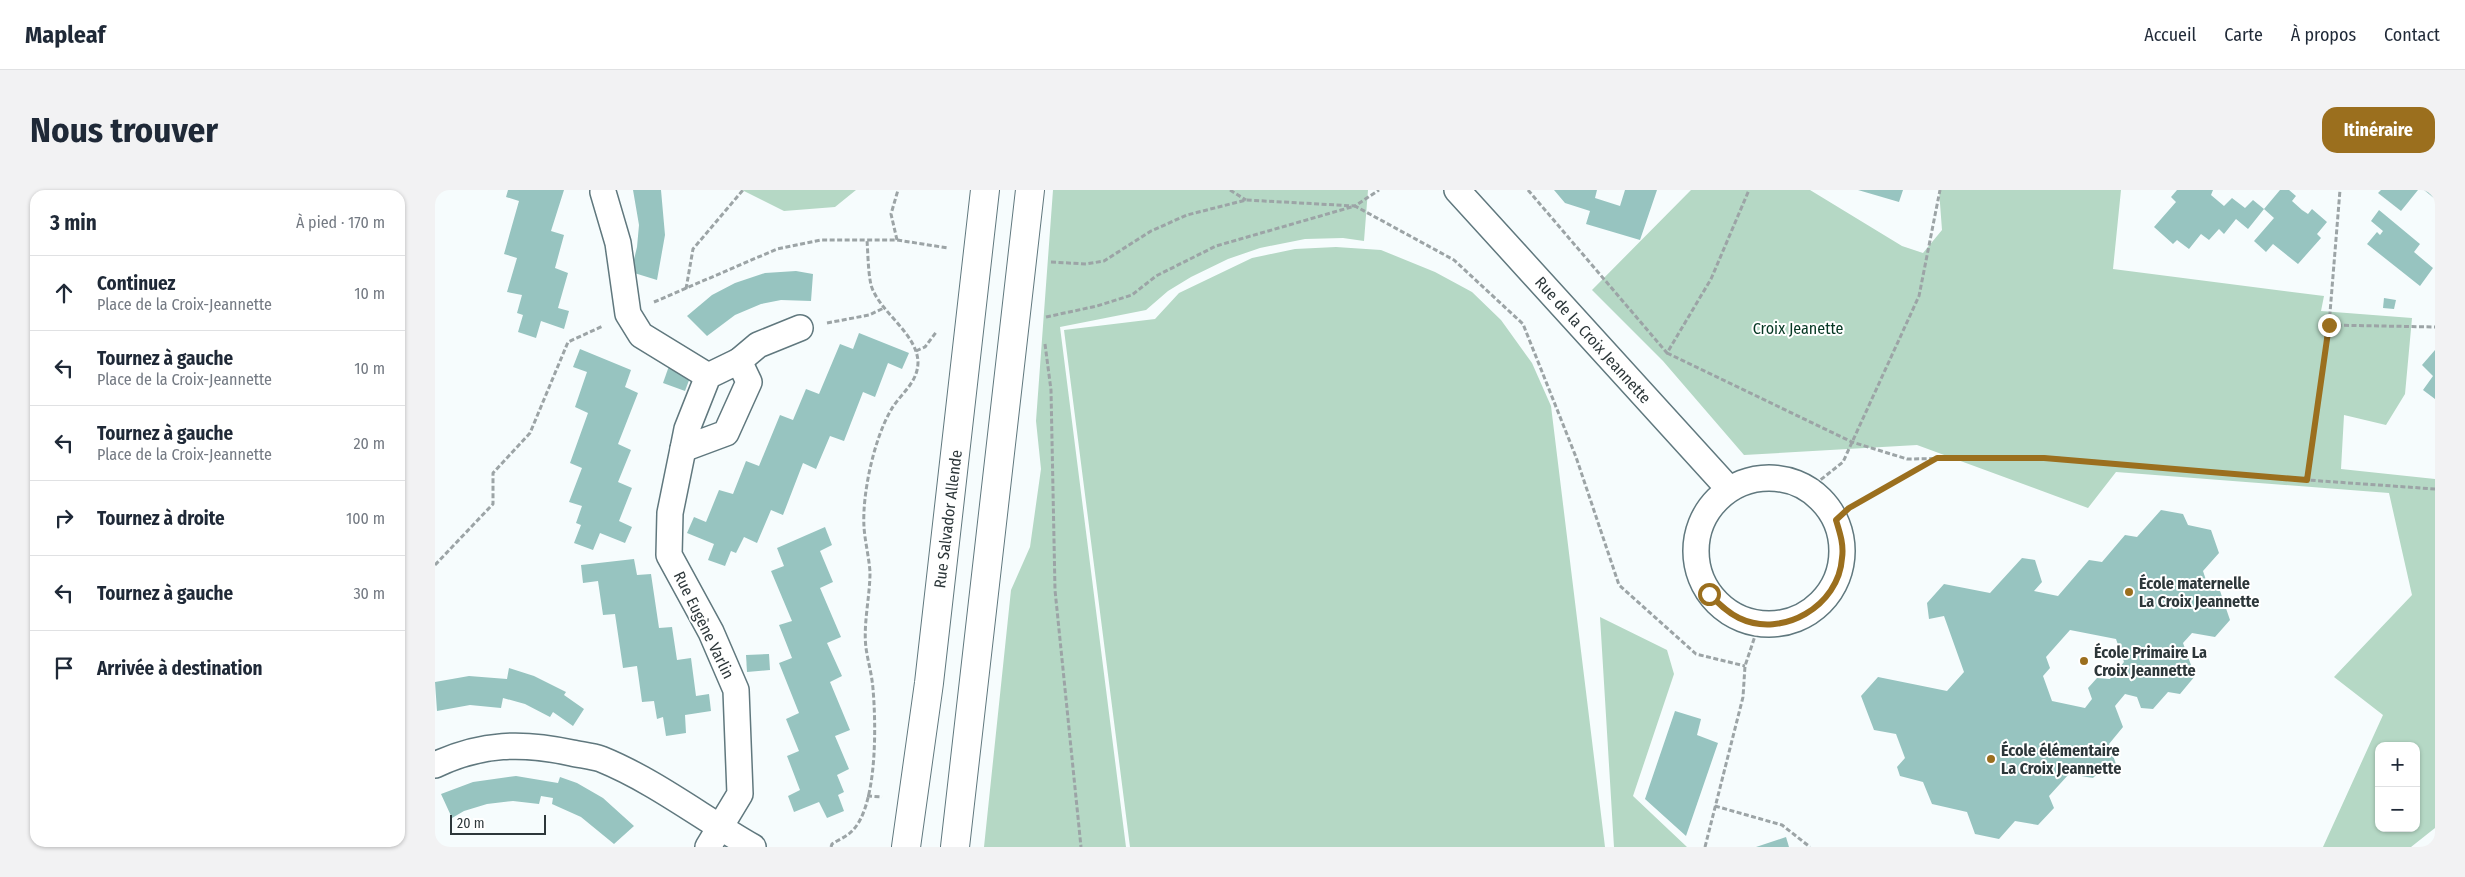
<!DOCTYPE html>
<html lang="fr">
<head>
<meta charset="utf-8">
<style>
  :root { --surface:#fff; --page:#f2f2f3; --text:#1f2937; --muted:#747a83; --line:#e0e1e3; --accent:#9b6f1e }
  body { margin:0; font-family:"Fira Sans Condensed",sans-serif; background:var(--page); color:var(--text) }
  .controls { position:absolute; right:15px; bottom:15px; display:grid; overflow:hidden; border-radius:10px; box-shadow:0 1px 4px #0004 }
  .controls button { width:45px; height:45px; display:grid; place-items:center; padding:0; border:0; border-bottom:1px solid var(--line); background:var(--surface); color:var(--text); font:25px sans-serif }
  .scale { position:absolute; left:15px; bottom:12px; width:96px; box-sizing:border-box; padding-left:5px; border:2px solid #2d373a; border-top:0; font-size:14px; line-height:18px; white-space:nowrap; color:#2d373a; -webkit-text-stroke:4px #fff; paint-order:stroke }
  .stop { position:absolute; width:15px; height:15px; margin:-11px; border:4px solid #9b6f1e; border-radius:50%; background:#fff }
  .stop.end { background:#9b6f1e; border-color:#fff; box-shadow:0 1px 5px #0008 }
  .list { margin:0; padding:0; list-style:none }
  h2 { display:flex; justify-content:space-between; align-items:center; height:65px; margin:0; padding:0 20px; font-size:21px }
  h2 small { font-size:16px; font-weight:400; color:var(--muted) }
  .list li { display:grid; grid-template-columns:32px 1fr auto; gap:15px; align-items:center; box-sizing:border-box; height:75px; padding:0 20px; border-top:1px solid var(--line) }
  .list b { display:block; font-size:19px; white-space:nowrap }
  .list p { margin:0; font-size:16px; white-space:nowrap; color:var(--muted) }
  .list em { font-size:16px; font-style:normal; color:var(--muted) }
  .icon { flex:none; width:28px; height:28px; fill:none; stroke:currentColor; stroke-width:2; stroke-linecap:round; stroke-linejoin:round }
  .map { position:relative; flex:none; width:2000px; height:657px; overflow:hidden; border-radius:15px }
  header { display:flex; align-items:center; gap:30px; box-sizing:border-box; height:70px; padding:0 25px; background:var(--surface); border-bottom:1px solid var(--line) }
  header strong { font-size:24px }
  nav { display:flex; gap:28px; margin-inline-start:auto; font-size:18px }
  .intro { display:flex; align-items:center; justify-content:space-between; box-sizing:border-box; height:120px; padding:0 30px }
  h1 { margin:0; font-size:35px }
  .button { padding:12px 22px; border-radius:15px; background:var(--accent); color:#fff; font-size:18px; font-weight:700 }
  main { display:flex; gap:30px; padding:0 30px }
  aside { flex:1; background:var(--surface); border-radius:15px; box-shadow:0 1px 4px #0004 }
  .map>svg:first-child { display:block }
</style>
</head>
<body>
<header>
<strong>Mapleaf</strong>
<nav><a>Accueil</a><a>Carte</a><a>À propos</a><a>Contact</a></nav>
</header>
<div class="intro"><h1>Nous trouver</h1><a class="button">Itinéraire</a></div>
<main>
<aside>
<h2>3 min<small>À pied · 170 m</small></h2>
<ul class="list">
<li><svg class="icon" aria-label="ahead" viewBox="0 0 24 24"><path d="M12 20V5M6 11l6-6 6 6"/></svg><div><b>Continuez</b><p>Place de la Croix-Jeannette</p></div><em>10 m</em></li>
<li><svg class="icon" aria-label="left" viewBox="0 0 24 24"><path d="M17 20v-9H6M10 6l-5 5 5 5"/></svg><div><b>Tournez à gauche</b><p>Place de la Croix-Jeannette</p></div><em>10 m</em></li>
<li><svg class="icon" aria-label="left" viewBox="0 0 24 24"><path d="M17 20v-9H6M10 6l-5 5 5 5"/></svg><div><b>Tournez à gauche</b><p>Place de la Croix-Jeannette</p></div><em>20 m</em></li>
<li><svg class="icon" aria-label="right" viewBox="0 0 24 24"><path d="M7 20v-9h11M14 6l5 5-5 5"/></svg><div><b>Tournez à droite</b></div><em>100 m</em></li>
<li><svg class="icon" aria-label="left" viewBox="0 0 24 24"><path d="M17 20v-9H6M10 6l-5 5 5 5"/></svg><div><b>Tournez à gauche</b></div><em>30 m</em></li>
<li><svg class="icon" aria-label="arrive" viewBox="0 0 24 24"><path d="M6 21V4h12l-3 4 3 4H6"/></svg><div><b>Arrivée à destination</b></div></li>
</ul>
</aside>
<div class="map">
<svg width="2000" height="657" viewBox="0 0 2000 657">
  <rect width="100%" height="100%" fill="#f6fcfd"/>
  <g fill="#b5d8c5" fill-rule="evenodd">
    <path d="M307,0H421L400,17L349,21Z"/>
    <path d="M618,0H933L929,51L908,48L870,49L825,58L793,69L756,87L733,101L711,120L625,137L691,657H549L576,400L595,357L606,279L601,231Z"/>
    <path d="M1256,0H1375L1467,56L1488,63L1507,40L1504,0H1686L1678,79L1889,106L1886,121L1977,128L1970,204L1951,235L1909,225L1906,279L2000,289V638L1976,657H1888L1948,525L1899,487L1977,405L1954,303L1681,282L1653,318L1482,255L1309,265L1228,171L1157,100ZM1944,556H1981V638H1944Z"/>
    <path d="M901,57L946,60L1000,82L1037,102L1066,130L1097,173L1116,216L1170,657H695L629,140L720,129L744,103L817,68L860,59Z"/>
    <path d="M1165,427L1232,460L1239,484L1198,606L1252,657H1179Z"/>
  </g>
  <g fill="#97c4c0" fill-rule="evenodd">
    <path d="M73,0H129L116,41L129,45L120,78L133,83L123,118L134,121L129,139L106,131L101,148L83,142L88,125L82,123L87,105L72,102L82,68L69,64L84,11L71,7Z"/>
    <path d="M198,0H226L230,45L222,90L196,82L202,57L204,35Z"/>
    <path d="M1119,0H1162L1160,8L1185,16L1190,0H1222L1205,50L1151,34L1155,21L1130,13Z"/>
    <path d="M1423,0H1468L1464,12Z"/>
    <path d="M1742,0H1778L1776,5L1789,16L1797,8L1810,18L1818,10L1829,19L1813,39L1801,29L1789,44L1784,39L1774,50L1766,44L1754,59L1742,50L1738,54L1719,37L1741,12L1736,7Z"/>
    <path d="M1845,0H1854L1861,6L1857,11L1867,20L1873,24L1877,19L1892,32L1882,44L1886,48L1863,74L1838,54L1831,62L1819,51L1839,28L1829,19Z"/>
    <path d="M1946,0H1983L1966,21L1943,3Z"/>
    <path d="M1989,0H2000V9Z"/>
    <path d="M1944,20L1985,54L1979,62L1998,78L1985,96L1932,54L1942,42L1945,45L1948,41L1936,31Z"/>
    <path d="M361,81L378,84L376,111L346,110L326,114L300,125L272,146L252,126L277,105L300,93L330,83Z"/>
    <path d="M1949,108L1961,110L1959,119L1948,118Z"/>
    <path d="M424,143L474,163L467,179L453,173L440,207L428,202L409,251L395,246L381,279L368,273L348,325L336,320L322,353L309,347L301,363L296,361L290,376L273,370L279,354L252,343L259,327L271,332L284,300L298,304L311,271L324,276L345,225L358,230L371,199L384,204L405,154L418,159Z"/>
    <path d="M145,159L196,180L190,197L203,203L183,254L196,260L183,292L197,298L184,331L197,337L190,353L165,343L158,360L139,353L146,335L141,333L147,316L134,312L147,278L135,273L153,223L140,217L152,182L138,177Z"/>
    <path d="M2000,160V209L1988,200L1998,186L1987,175Z"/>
    <path d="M234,176L256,185L250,201L228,193Z"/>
    <path d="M1726,320L1748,324L1753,335L1776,340L1784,363L1768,381L1772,393L1783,395L1795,430L1780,447L1757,443L1748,453L1760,486L1745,504L1733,502L1718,519L1706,518L1702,507L1690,504L1680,516L1688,537L1674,554L1682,577L1674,585L1662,584L1658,588L1634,584L1614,606L1619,618L1603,635L1580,631L1564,649L1540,644L1532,622L1497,614L1488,592L1465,586L1462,577L1470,568L1461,544L1439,540L1426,506L1443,487L1512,501L1529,482L1509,426L1494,429L1492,413L1509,394L1555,403L1587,368L1600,370L1607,392L1599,401L1623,406L1654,370L1667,372L1690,345L1702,347ZM1635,440L1681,449L1689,472L1675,489L1662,488L1653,498L1657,509L1650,518L1617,511L1608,486L1615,478L1611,467Z"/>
    <path d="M390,337L397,355L385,361L398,392L385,398L406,447L392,453L407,486L395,492L415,540L400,546L414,579L402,585L409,602L403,605L409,621L392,628L384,612L359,622L353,606L365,600L352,566L364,561L351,529L364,523L344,473L357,468L344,435L357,431L336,381L349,376L342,358Z"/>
    <path d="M199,369L202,385L216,384L224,438L237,437L242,470L256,468L261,506L274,504L276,521L250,525L251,543L231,546L228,527L222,529L219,511L207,512L202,476L188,478L180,424L168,425L163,391L148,393L146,375Z"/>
    <path d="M334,464L335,480L312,482L311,465Z"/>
    <path d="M74,478L99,486L131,502L129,505L149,519L138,536L118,522L115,527L90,514L68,508L66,518L35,515L2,521L0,492L34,486L72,489Z"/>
    <path d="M1240,521L1266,529L1262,545L1283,553L1251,646L1210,609Z"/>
    <path d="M81,586L123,593L125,587L142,593L168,608L199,636L179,654L146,627L117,614L118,608L106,606L104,614L78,611L52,614L29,621L17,628L6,604L38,592Z"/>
    <path d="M1351,647L1354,657H1321Z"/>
  </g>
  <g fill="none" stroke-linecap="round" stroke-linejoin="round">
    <g stroke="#60787e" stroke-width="28">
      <g id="minor">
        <path d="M1022,0L1294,299"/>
        <path d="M168,2L183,53L193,124L206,145L273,186"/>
        <path d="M304,171L314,192L291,243L248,259L252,239L273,186Z"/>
        <path d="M304,171L323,155L365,138"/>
        <path d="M248,259L235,323L234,365L276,442L301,500L305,604L273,657"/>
        <circle cx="1334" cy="361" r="73"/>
        <path d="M0,575C46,553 88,552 137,563C146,565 157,566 166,569C220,591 267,628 318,657"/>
      </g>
    </g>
    <g stroke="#60787e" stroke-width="30">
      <g id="tertiary">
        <path d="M471,657L494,493L550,0"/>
        <path d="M520,657L595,0"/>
      </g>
    </g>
    <g stroke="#9ca4a6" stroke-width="3" stroke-dasharray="5 2.5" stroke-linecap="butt">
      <path d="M795,0L811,10"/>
      <path d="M1093,0L1232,163L1276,89L1314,0"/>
      <path d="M462,50L456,24L463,0"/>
      <path d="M616,72L651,74L669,71L716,41L752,25L811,10L920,16L944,0"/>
      <path d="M251,99L258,59L308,0"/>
      <path d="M219,112L342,59L386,50H462L513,58"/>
      <path d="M611,127L662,116L697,105L721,86L781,56L920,16L1019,70L1088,134L1141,267L1184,395L1261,464L1310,476"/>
      <path d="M392,133L434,125L449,118"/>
      <path d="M1894,135L2000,137"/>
      <path d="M610,154L616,200L620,400L646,657"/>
      <path d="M481,161L490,157L502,141"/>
      <path d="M1232,163L1417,252L1472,269L1609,267L1872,290L2000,299"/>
      <path d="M1872,290L1894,135L1905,0"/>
      <path d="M1374,299L1408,272L1484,106L1505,0"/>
      <path d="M1401,330L1414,318L1500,269"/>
      <path d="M0,375L58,314V283L95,243L133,152L168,136"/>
      <path d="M432,606L447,607"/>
      <path d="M1280,616L1347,635L1375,657"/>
      <path d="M396,657L397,654C403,650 411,647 416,642C443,618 441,533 438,499C437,485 433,472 431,458C428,434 435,407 435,382C434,367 430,352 429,337C427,304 439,249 456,220C465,204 483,193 483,172C482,143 444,122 436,95C433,81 433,64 432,50"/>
      <path d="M1270,657L1308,507L1310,476L1324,434"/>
    </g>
    <use href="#minor" stroke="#fff" stroke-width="25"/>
    <use href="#tertiary" stroke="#fff" stroke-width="28"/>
  </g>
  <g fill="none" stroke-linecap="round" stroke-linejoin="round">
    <path stroke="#9b6f1e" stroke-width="6" d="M1274,404C1283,413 1292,422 1304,428C1347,449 1404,416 1407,368C1409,355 1405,343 1401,330L1414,318L1502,268H1609L1872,290L1894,135"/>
  </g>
  <g fill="#9b6f1e" stroke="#fff" stroke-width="2">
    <circle cx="1694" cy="402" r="5"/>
    <circle cx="1649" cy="471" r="5"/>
    <circle cx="1556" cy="569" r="5"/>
  </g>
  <g text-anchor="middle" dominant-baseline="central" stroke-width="4" stroke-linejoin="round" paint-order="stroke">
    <g font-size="16" fill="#053723" stroke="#fff">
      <text x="1363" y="138">Croix Jeanette</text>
    </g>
    <g font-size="16" fill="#2d373a" stroke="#fff">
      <text transform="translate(1158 150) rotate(48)">Rue de la Croix Jeannette</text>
      <text transform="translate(513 329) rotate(-83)">Rue Salvador Allende</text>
      <text transform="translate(269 435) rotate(64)">Rue Eugène Varlin</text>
    </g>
    <g font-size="16" font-weight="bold" fill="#2d373a" stroke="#fff" text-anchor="start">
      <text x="1704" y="393">École maternelle<tspan x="1704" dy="18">La Croix Jeannette</tspan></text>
      <text x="1659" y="462">École Primaire La<tspan x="1659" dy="18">Croix Jeannette</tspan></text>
      <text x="1566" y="560">École élémentaire<tspan x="1566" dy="18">La Croix Jeannette</tspan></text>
    </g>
  </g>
</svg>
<div class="controls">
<button>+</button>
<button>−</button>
</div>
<div class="scale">20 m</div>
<div class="stop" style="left:1274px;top:404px"></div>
<div class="stop end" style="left:1894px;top:135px"></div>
</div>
</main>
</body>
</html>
